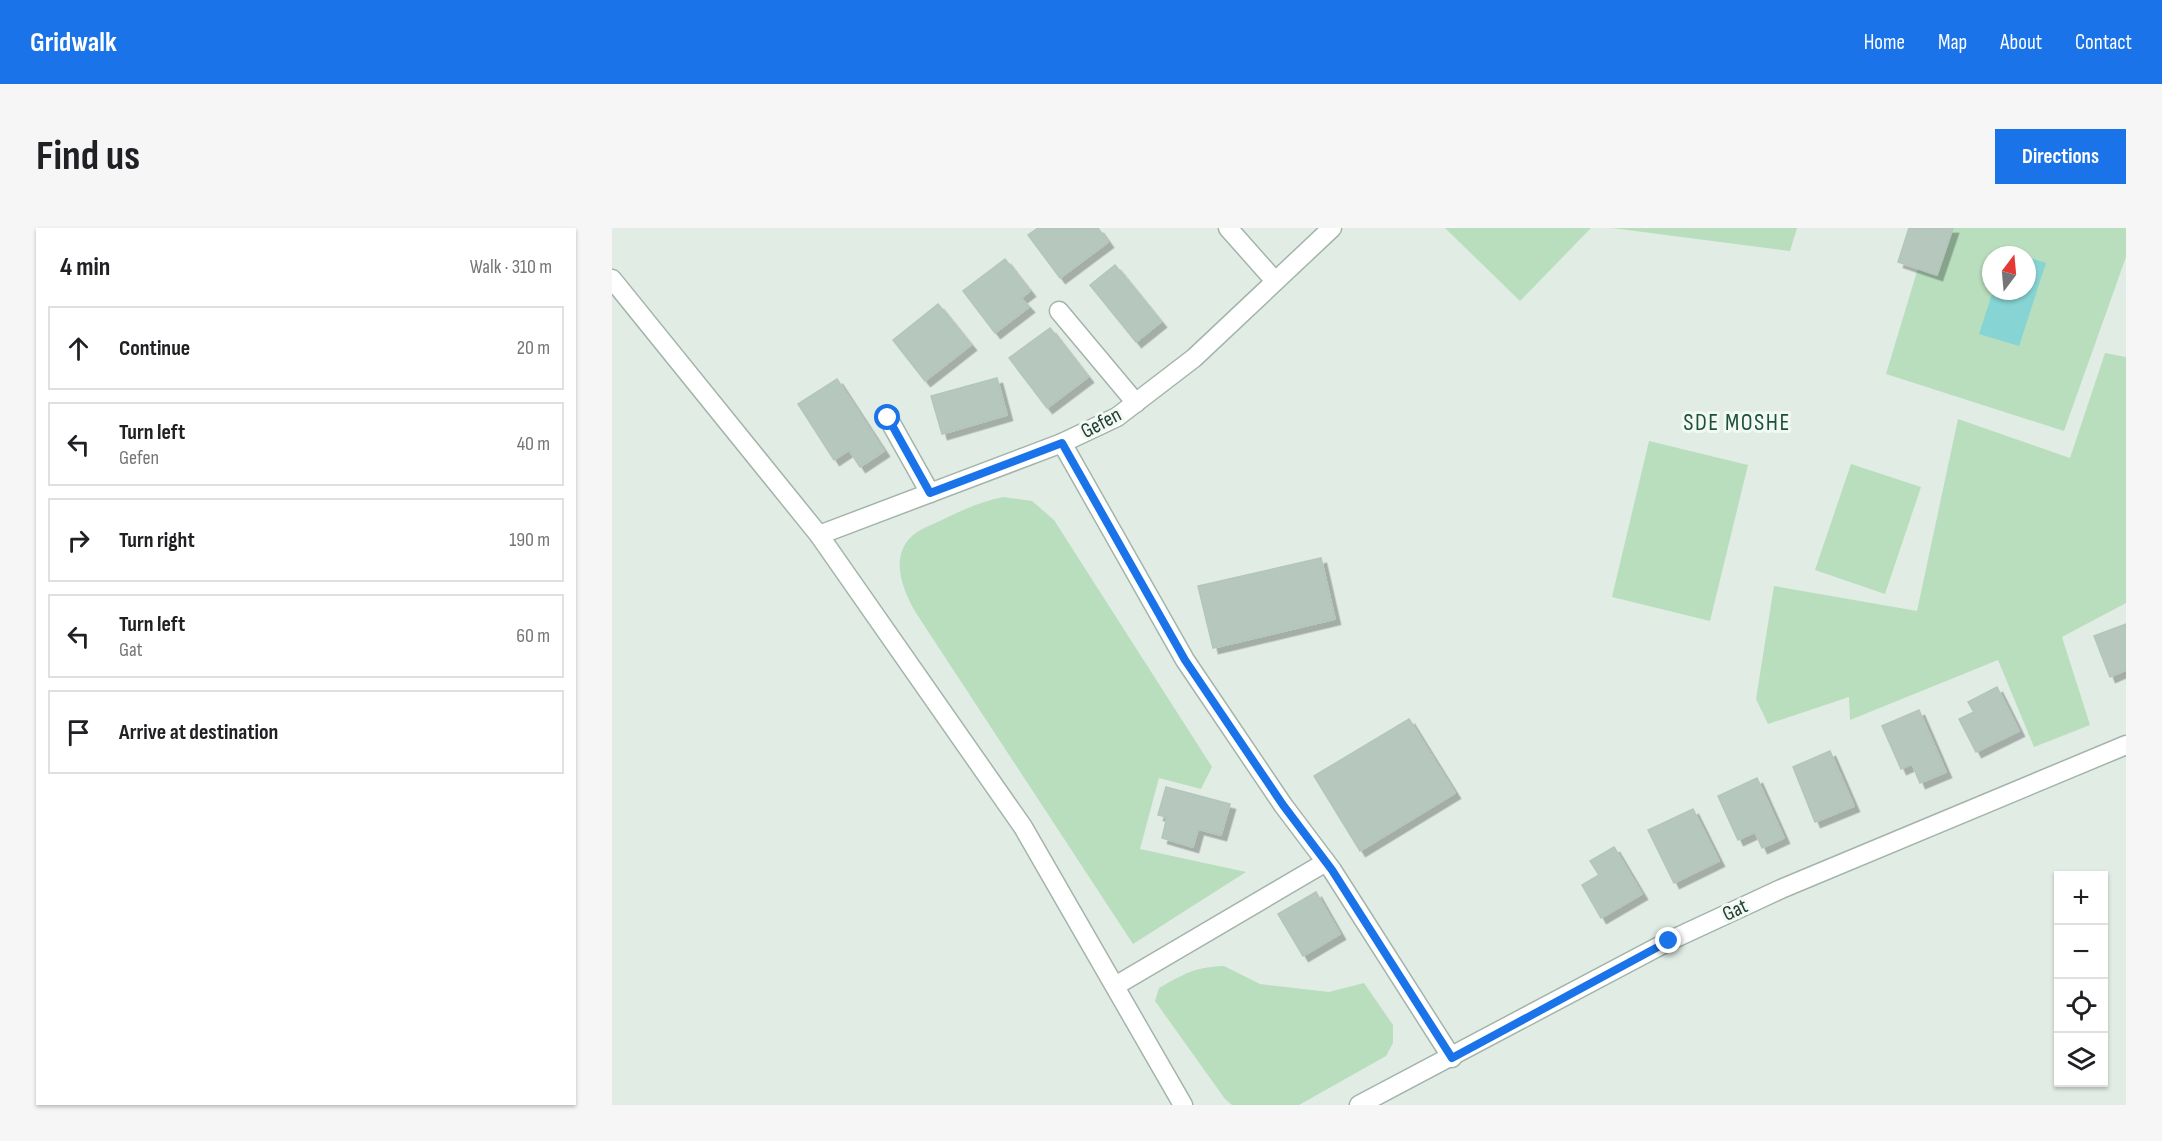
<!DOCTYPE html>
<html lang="en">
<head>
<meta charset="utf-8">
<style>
  :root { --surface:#fff; --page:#f6f6f6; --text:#202124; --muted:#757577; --line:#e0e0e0; --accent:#1a73e8 }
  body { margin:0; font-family:"Sofia Sans Condensed",sans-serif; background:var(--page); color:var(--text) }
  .controls { position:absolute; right:18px; bottom:18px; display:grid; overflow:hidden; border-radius:0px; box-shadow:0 2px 4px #0004 }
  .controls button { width:54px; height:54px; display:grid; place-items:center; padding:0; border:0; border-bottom:2px solid var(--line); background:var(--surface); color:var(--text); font:30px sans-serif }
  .compass { position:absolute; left:1370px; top:18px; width:54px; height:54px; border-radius:50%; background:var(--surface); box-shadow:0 2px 4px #0004; rotate:16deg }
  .stop { position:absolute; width:18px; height:18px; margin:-14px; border:4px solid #1a73e8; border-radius:50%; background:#fff }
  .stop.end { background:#1a73e8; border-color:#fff; box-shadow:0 2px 6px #0008 }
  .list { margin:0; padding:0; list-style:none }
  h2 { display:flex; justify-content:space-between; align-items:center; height:78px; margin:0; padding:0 24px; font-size:26px }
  h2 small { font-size:20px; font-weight:400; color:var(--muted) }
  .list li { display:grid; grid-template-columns:39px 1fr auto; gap:18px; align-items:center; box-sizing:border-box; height:84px; margin:0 12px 12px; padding:0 12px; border:2px solid var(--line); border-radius:0px }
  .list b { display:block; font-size:22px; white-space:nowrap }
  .list p { margin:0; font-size:20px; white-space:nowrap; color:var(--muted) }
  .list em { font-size:20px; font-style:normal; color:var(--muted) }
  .icon { flex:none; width:33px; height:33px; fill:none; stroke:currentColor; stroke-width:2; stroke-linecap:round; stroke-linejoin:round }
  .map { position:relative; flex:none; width:1514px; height:877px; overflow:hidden; border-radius:0px }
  header { display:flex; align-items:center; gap:36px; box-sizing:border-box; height:84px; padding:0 30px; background:var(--accent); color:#fff }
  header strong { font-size:28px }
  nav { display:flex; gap:33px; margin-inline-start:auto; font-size:21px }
  .intro { display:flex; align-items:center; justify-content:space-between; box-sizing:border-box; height:144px; padding:0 36px }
  h1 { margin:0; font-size:42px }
  .button { padding:15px 27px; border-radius:0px; background:var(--accent); color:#fff; font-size:21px; font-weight:700 }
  main { display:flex; gap:36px; padding:0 36px }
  aside { flex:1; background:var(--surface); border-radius:0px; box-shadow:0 2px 4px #0004 }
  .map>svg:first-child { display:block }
</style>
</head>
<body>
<header>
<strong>Gridwalk</strong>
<nav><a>Home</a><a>Map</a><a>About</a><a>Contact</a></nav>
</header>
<div class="intro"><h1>Find us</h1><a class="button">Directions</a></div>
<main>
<aside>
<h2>4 min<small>Walk · 310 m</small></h2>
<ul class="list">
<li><svg class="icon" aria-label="ahead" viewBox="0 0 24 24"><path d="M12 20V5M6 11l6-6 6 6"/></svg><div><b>Continue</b></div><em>20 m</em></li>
<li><svg class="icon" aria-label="left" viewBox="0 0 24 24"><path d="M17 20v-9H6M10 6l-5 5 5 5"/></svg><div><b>Turn left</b><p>Gefen</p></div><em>40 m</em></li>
<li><svg class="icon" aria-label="right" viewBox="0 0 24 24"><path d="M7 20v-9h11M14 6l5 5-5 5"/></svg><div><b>Turn right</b></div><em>190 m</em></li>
<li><svg class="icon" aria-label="left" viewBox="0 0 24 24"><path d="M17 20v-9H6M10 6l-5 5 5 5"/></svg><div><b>Turn left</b><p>Gat</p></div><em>60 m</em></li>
<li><svg class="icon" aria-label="arrive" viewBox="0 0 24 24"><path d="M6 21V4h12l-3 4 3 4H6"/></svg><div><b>Arrive at destination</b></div></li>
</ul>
</aside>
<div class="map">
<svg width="1514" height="877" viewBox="0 0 1514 877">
  <defs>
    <filter id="shadow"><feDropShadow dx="5.5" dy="5.5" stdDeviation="0" flood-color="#0004"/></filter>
  </defs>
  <rect width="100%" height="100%" fill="#e1ece5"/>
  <g fill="#b9debd" fill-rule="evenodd">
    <path d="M833,0H979L908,73Z"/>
    <path d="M1000,0H1185L1178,23Z"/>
    <path d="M1341,0H1514V29L1452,203L1274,146L1306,40L1325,46ZM1379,27H1415V63H1379Z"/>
    <path d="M1493,125L1514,129V375L1450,409L1478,497L1422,519L1386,432L1238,492L1237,469L1156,496L1144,471L1162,358L1305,383L1346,191L1458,230Z"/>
    <path d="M1037,213L1136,237L1098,393L1000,369Z"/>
    <path d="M1239,236L1309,259L1273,366L1203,342Z"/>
    <path d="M391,269L420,273L442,292L600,539L589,561L547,550L528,621L634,644L521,716L304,385C292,364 278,333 297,311C306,301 322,296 334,290C353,281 370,273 391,269Z"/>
    <path d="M612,738L648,756L717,764L752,755L781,797V815L774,828L687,877H620L613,871L543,773L547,760C572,746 582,739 612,738Z"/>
  </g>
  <path fill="#86d4d3" d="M1415,29L1434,35L1407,118L1367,106L1381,63H1415Z"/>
  <g fill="#b6c7be" stroke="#b3c6bb" stroke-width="1.5" filter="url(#shadow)">
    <path d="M426,0H486L496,14L448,50L416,7Z"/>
    <path d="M1297,0H1341L1325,47L1286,34Z"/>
    <path d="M393,31L418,63L409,70L417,79L383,105L351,63Z"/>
    <path d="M503,37L549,94L524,114L478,57Z"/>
    <path d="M326,76L359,117L313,153L281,112Z"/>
    <path d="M438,100L476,149L435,180L397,130Z"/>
    <path d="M385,150L395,187L330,206L319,168Z"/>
    <path d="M225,151L272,223L248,239L237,222L222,232L186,176Z"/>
    <path d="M709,330L723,391L601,420L586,358Z"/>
    <path d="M1514,396V442L1498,449L1482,408Z"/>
    <path d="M1385,459L1407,503L1364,524L1347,491L1362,484L1356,474Z"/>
    <path d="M1307,482L1334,544L1308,555L1300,536L1289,541L1270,498Z"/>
    <path d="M797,491L843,565L748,623L702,548Z"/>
    <path d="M1218,523L1242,578L1203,594L1181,539Z"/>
    <path d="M1145,550L1172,610L1150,620L1143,604L1126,612L1106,568Z"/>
    <path d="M554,559L618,576L609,607L586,601L581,619L550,610L555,589L546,587Z"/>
    <path d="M1081,581L1107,633L1062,655L1036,602Z"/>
    <path d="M1002,619L1030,666L989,690L970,657L987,647L978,633Z"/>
    <path d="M704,664L728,706L691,728L666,686Z"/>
  </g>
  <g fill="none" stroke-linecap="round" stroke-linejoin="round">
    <g stroke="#a3b4ab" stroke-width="21">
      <g id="minor">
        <path d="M616,0L663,53"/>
        <path d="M0,51L207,307L411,599L571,877"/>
        <path d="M447,83L524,175"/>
        <path d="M276,190L318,265"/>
        <path d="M450,215L573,432L671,577L720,642L840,830"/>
        <path d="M207,307L450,215L505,189L582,130L720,0"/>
        <path d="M503,758L714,634"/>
        <path d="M747,877L1057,713L1169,661L1514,517"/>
      </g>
    </g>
    <use href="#minor" stroke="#fff" stroke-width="18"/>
  </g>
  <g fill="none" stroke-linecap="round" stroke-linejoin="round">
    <path stroke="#1a73e8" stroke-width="8" d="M276,190L318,265L450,215L573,432L671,577L720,642L840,830L1057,713"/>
  </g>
  <g text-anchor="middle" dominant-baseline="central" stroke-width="6" stroke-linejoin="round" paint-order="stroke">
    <g font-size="21" fill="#203e31" stroke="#f2f9f4">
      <text transform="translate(489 195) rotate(-28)">Gefen</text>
      <text transform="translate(1123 682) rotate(-25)">Gat</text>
    </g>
    <g font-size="24" letter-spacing="1.5" fill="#1b513b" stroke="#f2f9f4">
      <text x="1125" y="194">SDE MOSHE</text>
    </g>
  </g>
</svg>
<div class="controls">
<button>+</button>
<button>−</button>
<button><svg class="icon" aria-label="locate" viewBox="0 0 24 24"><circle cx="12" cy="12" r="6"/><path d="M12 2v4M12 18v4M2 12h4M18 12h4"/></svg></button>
<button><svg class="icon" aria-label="layers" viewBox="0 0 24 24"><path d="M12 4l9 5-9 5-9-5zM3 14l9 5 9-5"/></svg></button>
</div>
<svg class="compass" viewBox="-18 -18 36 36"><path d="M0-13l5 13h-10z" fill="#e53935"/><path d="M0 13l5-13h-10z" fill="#757577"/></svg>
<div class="stop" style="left:276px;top:190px"></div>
<div class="stop end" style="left:1057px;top:713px"></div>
</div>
</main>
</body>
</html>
